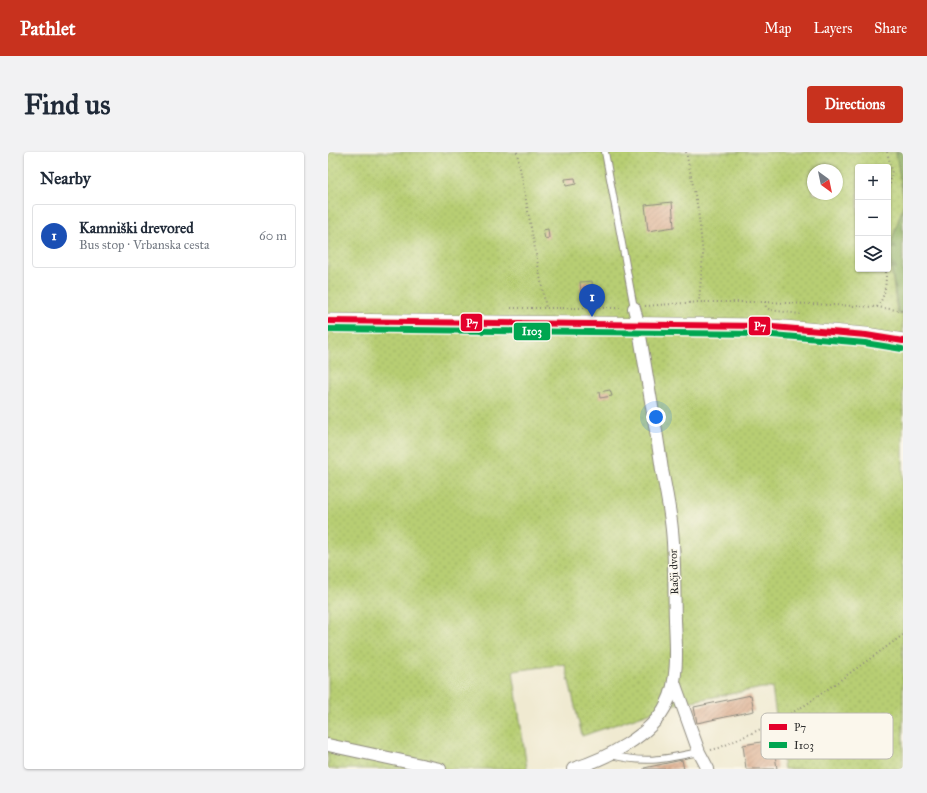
<!DOCTYPE html>
<html lang="en">
<head>
<meta charset="utf-8">
<style>
  :root { --surface:#fff; --page:#f2f2f3; --text:#1f2937; --muted:#747a83; --line:#e0e1e3; --accent:#c8321e }
  body { margin:0; font-family:"IM FELL Great Primer",serif; background:var(--page); color:var(--text) }
  .controls { position:absolute; right:12px; top:12px; display:grid; overflow:hidden; border-radius:4px; box-shadow:0 1px 3px #0004 }
  .controls button { width:36px; height:36px; display:grid; place-items:center; padding:0; border:0; border-bottom:1px solid var(--line); background:var(--surface); color:var(--text); font:20px sans-serif }
  .compass { position:absolute; left:479px; top:12px; width:36px; height:36px; border-radius:50%; background:var(--surface); box-shadow:0 1px 3px #0004; rotate:147deg }
  .you { position:absolute; left:328px; top:265px; width:14px; height:14px; margin:-10px; border:3px solid #fff; border-radius:50%; background:#1a73e8; box-shadow:0 0 0 6px #1a73e833 }
  .badge { display:grid; place-items:center; width:26px; height:26px; border-radius:50%; background:var(--accent); color:#fff; font-size:13px; font-weight:700 }
  .pin { position:absolute; translate:-50% -33px; filter:drop-shadow(0 1px 2px #0008) }
  .pin::after { content:''; position:absolute; top:21px; width:14px; height:12px; background:inherit; clip-path:polygon(0 0,100% 0,50% 100%) }
  .list { margin:0; padding:0; list-style:none }
  h2 { display:flex; justify-content:space-between; align-items:center; height:52px; margin:0; padding:0 16px; font-size:17px }
  h2 small { font-size:13px; font-weight:400; color:var(--muted) }
  .list li { display:grid; grid-template-columns:26px 1fr auto; gap:12px; align-items:center; box-sizing:border-box; height:64px; margin:0 8px 8px; padding:0 8px; border:1px solid var(--line); border-radius:4px }
  .list b { display:block; font-size:15px; white-space:nowrap }
  .list p { margin:0; font-size:13px; white-space:nowrap; color:var(--muted) }
  .list em { font-size:13px; font-style:normal; color:var(--muted) }
  .icon { flex:none; width:22px; height:22px; fill:none; stroke:currentColor; stroke-width:2; stroke-linecap:round; stroke-linejoin:round }
  .map { position:relative; flex:none; width:575px; height:617px; overflow:hidden; border-radius:4px }
  header { display:flex; align-items:center; gap:24px; box-sizing:border-box; height:56px; padding:0 20px; background:var(--accent); color:#fff }
  header strong { font-size:19px }
  nav { display:flex; gap:22px; margin-inline-start:auto; font-size:14px }
  .intro { display:flex; align-items:center; justify-content:space-between; box-sizing:border-box; height:96px; padding:0 24px }
  h1 { margin:0; font-size:28px }
  .button { padding:10px 18px; border-radius:4px; background:var(--accent); color:#fff; font-size:14px; font-weight:700 }
  main { display:flex; gap:24px; padding:0 24px }
  aside { flex:1; background:var(--surface); border-radius:4px; box-shadow:0 1px 3px #0004 }
  .map>svg:first-child { display:block }
</style>
</head>
<body>
<header>
<strong>Pathlet</strong>
<nav><a>Map</a><a>Layers</a><a>Share</a></nav>
</header>
<div class="intro"><h1>Find us</h1><a class="button">Directions</a></div>
<main>
<aside>
<h2>Nearby<small></small></h2>
<ul class="list">
<li><span class="badge" style="background:#1a4fb4">1</span><div><b>Kamniški drevored</b><p>Bus stop · Vrbanska cesta</p></div><em>60 m</em></li>
</ul>
</aside>
<div class="map">
<svg width="575" height="617" viewBox="0 0 575 617">
  <defs>
    <pattern id="grass-dots" width="8" height="8" patternUnits="userSpaceOnUse"><rect width="8" height="8" fill="#b7ce73"/><path d="M2 2h.1M6 6h.1" fill="none" stroke="#9eb164" stroke-width="1.8" stroke-linecap="round"/></pattern>
    <pattern id="forest-firs" width="22" height="20" patternUnits="userSpaceOnUse"><rect width="22" height="20" fill="#91b165"/><path d="M5 1l3.5 6h-7zM16 11l3.5 6h-7z" fill="#779053"/></pattern>
    <pattern id="building-hatch" width="6" height="6" patternUnits="userSpaceOnUse"><rect width="6" height="6" fill="#dfb496"/><path d="M-1 1l2-2M0 6l6-6M5 7l2-2" fill="none" stroke="#b5937b"/></pattern>
  </defs>
  <rect width="100%" height="100%" fill="#fbf7ec"/>
  <filter id="ink" filterUnits="userSpaceOnUse"><feTurbulence type="fractalNoise" baseFrequency=".025" numOctaves="2"/><feDisplacementMap in="SourceGraphic" scale="8" xChannelSelector="R" yChannelSelector="G"/><feConvolveMatrix kernelMatrix="1 2 1 2 8 2 1 2 1" color-interpolation-filters="sRGB"/></filter>
  <filter id="wash" filterUnits="userSpaceOnUse"><feTurbulence type="fractalNoise" baseFrequency=".012" numOctaves="4" result="noise"/><feDisplacementMap in="SourceGraphic" scale="16" xChannelSelector="R" yChannelSelector="G"/><feGaussianBlur stdDeviation="0.9" result="paint"/><feColorMatrix in="noise" values="0 0 0 0 0 0 0 0 0 0 0 0 0 0 0 0 0 1.4 0 .05"/><feComposite in="paint" operator="in"/></filter>
  <g filter="url(#wash)">
    <rect width="100%" height="100%" fill="#f0ead1"/>
    <path fill="url(#grass-dots)" stroke="#717c4f" fill-rule="evenodd" d="M0,0H568L575,44V54L561,98L569,161L575,163V617H456L444,536H434L347,552L254,584L237,512L185,519L199,617H0ZM530,15H560V117H530ZM485,18H509V42H485Z"/>
    <g fill="url(#forest-firs)" stroke="#5e6e48">
      <path d="M568,0H575V44Z"/>
      <path d="M575,54V163L570,161L561,98Z"/>
    </g>
    <g id="blocks">
      <g fill="url(#building-hatch)">
        <path d="M247,26L248,32L238,34L237,27Z"/>
        <path d="M344,50L346,75L320,79L317,53Z"/>
        <path d="M220,77L221,86L217,87L215,78Z"/>
        <path d="M264,129L265,140H253L252,130Z"/>
        <path d="M282,238L284,244L272,246L271,240Z"/>
        <path d="M423,543L426,559L369,571L366,555Z"/>
        <path d="M445,588L449,617H418L415,593Z"/>
        <path d="M354,608L356,617H316V616Z"/>
      </g>
    </g>
  </g>
  <g filter="url(#ink)">
    <use href="#blocks" fill-opacity="0" stroke="#8e8a7e" stroke-width="1"/>
    <g fill="none" stroke-linecap="round" stroke-linejoin="round">
      <g stroke="#8e8a7e" stroke-width="8">
        <g id="service">
          <path d="M277,0L306,156"/>
          <path d="M283,603C318,612 337,607 371,600"/>
        </g>
      </g>
      <g stroke="#8e8a7e" stroke-width="14">
        <g id="minor">
          <path d="M346,530L371,600L380,617"/>
          <path d="M0,593L112,617"/>
          <path d="M245,617C277,607 324,584 339,551C351,528 348,494 347,468C346,438 347,407 344,378C342,358 338,338 334,318C327,269 318,221 310,172L306,156"/>
        </g>
      </g>
      <g stroke="#8e8a7e" stroke-width="16">
        <path id="tertiary" d="M0,169L433,174L538,183L575,189"/>
      </g>
      <g stroke="#8e8a7e" stroke-width="2" stroke-dasharray="1 3" stroke-linecap="butt">
        <path d="M189,0L218,156"/>
        <path d="M358,0L370,57L375,103L371,150"/>
        <path d="M559,0L564,18L560,48"/>
        <path d="M437,150L549,155L575,159"/>
        <path d="M317,154L371,150H437L438,155L442,158L472,162"/>
        <path d="M549,155C558,144 558,131 558,117"/>
        <path d="M183,156H295"/>
        <path d="M383,598L391,596L437,575L476,554L575,483"/>
      </g>
      <use href="#service" stroke="#fff" stroke-width="6"/>
      <use href="#minor" stroke="#fff" stroke-width="12"/>
      <use href="#tertiary" stroke="#fff" stroke-width="15"/>
      <g stroke="#fbf7ec" stroke-width="9">
        <path id="bus-1" d="M0,169L433,174L538,183L575,189"/>
      </g>
      <g stroke="#fbf7ec" stroke-width="9">
        <path id="bus-2" d="M0,177L433,182L537,191L574,197"/>
      </g>
      <use href="#bus-1" stroke="#e4002b" stroke-width="6"/>
      <use href="#bus-2" stroke="#00a651" stroke-width="6"/>
    </g>
  </g>
  <g text-anchor="middle" dominant-baseline="central" stroke-width="3" stroke-linejoin="round" paint-order="stroke">
    <g font-size="11" fill="#2b2b2b" stroke="#fbf7ec">
      <text transform="translate(346 420) rotate(-92)">Račji dvor</text>
    </g>
  </g>
  <rect x="433" y="561" width="132" height="46" rx="6" fill="#fbf7ec" stroke="#bdbab2" stroke-width="1"/>
  <rect x="441" y="572" width="18" height="6" fill="#e4002b"/>
  <rect x="441" y="590" width="18" height="6" fill="#00a651"/>
  <g font-size="11" fill="#2b2b2b">
    <text x="466" y="579">P7</text>
    <text x="466" y="597">I103</text>
  </g>
  <g stroke="#fbf7ec" stroke-width="1.5">
    <rect x="132" y="161" width="23" height="19" rx="4" fill="#e4002b"/>
    <rect x="420" y="164" width="23" height="20" rx="4" fill="#e4002b"/>
    <rect x="185" y="170" width="38" height="19" rx="4" fill="#00a651"/>
  </g>
  <g font-size="11" text-anchor="middle" font-weight="bold" fill="#fff">
    <text x="144" y="175">P7</text>
    <text x="432" y="178">P7</text>
    <text x="204" y="183">I103</text>
  </g>
</svg>
<div class="controls">
<button>+</button>
<button>−</button>
<button><svg class="icon" aria-label="layers" viewBox="0 0 24 24"><path d="M12 4l9 5-9 5-9-5zM3 14l9 5 9-5"/></svg></button>
</div>
<svg class="compass" viewBox="-18 -18 36 36"><path d="M0-13l5 13h-10z" fill="#e53935"/><path d="M0 13l5-13h-10z" fill="#747a83"/></svg>
<div class="you"></div>
<div class="pin badge" style="left:264px;top:165px;background:#1a4fb4">1</div>
</div>
</main>
</body>
</html>
